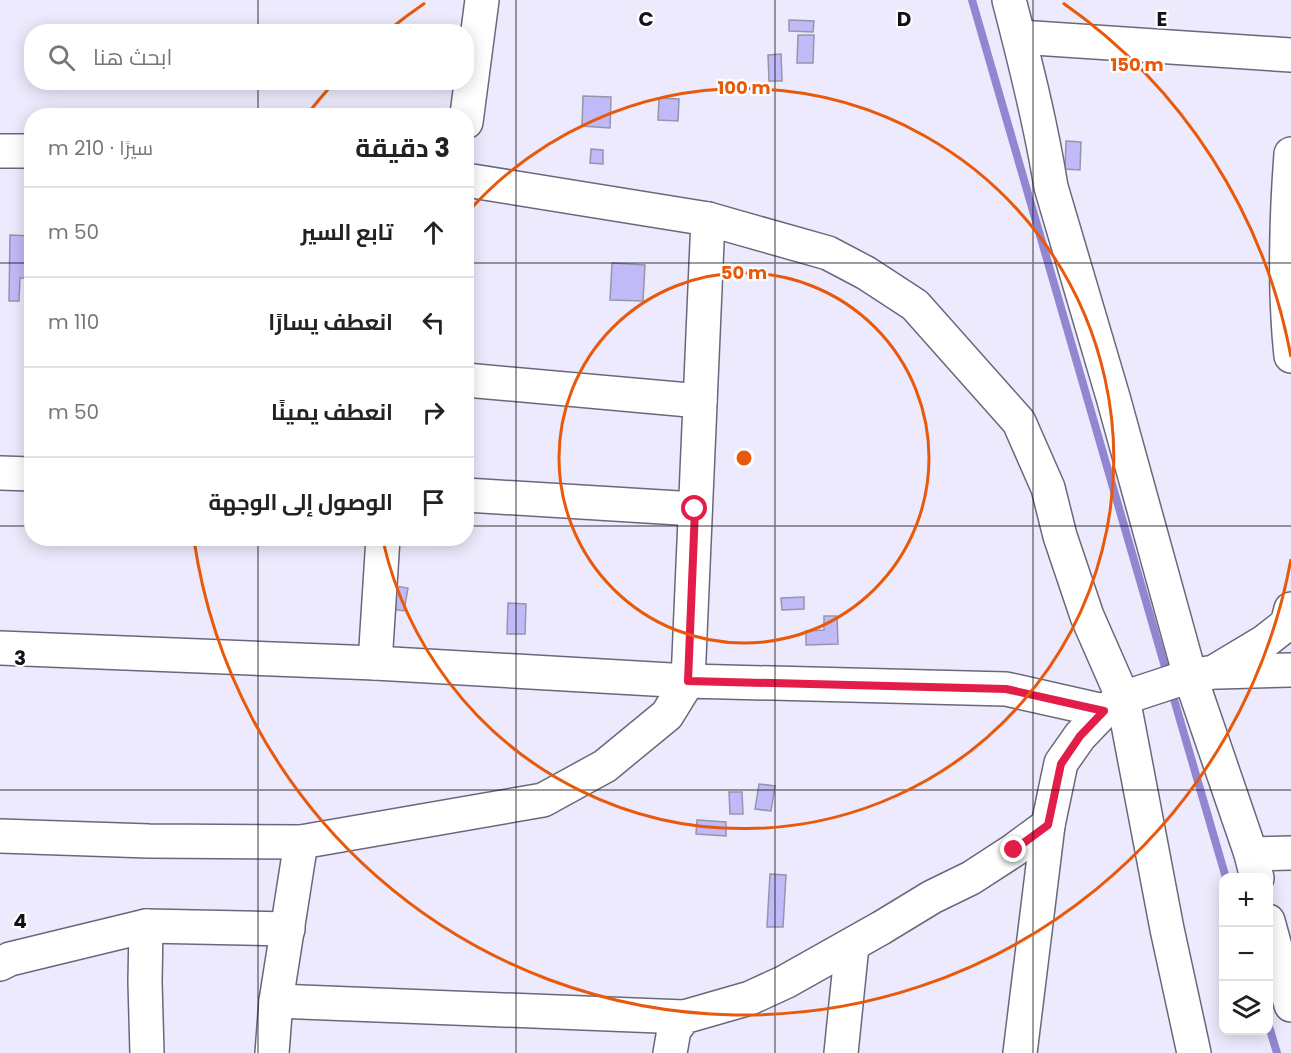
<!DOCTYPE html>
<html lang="ar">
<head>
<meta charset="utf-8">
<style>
  :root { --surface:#fff; --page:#f6f6f6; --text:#222; --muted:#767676; --line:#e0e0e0 }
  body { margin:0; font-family:Poppins,Cairo,sans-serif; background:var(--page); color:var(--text); direction:rtl }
  .controls { position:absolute; right:18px; bottom:18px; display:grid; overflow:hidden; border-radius:12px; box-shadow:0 3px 15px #0003 }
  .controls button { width:54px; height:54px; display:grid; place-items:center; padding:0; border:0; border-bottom:2px solid var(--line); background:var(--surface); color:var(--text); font:30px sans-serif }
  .stop { position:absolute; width:18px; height:18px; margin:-14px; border:4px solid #e11d48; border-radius:50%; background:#fff }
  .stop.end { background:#e11d48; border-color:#fff; box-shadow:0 2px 6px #0008 }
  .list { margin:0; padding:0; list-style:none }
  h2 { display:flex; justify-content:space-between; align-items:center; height:78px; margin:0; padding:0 24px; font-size:26px }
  h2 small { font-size:20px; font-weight:400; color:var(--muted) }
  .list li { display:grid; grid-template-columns:39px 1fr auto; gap:18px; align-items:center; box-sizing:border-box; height:90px; padding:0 24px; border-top:2px solid var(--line) }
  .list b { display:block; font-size:22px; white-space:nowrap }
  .list em { font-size:20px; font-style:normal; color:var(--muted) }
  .icon { flex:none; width:33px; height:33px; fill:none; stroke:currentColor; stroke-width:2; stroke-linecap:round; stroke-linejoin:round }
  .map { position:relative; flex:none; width:1291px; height:1053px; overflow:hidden; direction:ltr }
  .search { position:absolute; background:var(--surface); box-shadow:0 3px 15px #0003; left:24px; top:24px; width:450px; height:66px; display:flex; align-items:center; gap:15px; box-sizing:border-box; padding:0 21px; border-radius:24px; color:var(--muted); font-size:22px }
  .panel { position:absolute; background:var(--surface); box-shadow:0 3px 15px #0003; left:24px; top:108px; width:450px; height:438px; border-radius:24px; direction:rtl }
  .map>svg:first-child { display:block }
</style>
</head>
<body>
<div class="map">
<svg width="1291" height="1053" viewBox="0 0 1291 1053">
  <rect width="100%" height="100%" fill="#eceafc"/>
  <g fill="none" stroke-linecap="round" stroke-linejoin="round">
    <g stroke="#9187d1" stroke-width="8">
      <path d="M972,0L1167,674"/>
      <path d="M1171,689L1226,878"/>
      <path d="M1268,1023L1277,1053"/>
    </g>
  </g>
  <g fill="#c1baf8" stroke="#9695a9" stroke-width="1.5">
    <path d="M789,20L814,21L813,32L789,31Z"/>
    <path d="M798,35H814L813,63H797Z"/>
    <path d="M781,54L782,81H769L768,55Z"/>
    <path d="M583,96L611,97L610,128L582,126Z"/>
    <path d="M659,98L679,99L678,121L658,120Z"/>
    <path d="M1066,141L1081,142L1080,170L1065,169Z"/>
    <path d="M591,149L603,150V164L590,163Z"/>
    <path d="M10,235L32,236V278H20L19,301H9Z"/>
    <path d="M612,263L645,265L643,301L610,300Z"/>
    <path d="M395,586L408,588L404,611L392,609Z"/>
    <path d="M804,597V609L782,610L781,598Z"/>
    <path d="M508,603L526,604L525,634H507Z"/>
    <path d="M824,616H837L838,644L806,645V631L824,630Z"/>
    <path d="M759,784L775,786L771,811L755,809Z"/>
    <path d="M729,792H742L743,814H730Z"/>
    <path d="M697,820L726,822V836L696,834Z"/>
    <path d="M770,874L786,875L783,927H767Z"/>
  </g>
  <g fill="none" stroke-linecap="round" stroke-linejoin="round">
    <g stroke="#69687b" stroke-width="36">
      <g id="minor">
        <path d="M1009,0C1025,61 1041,124 1051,187L1113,397L1190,676L1251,854L1257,878"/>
        <path d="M1019,37L1291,55"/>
        <path d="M466,122L482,0"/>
        <path d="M0,151H32"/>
        <path d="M1291,154C1286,221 1284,289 1291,356"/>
        <path d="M466,180L708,219L828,253L866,273L915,305L1019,422L1048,488L1060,536L1087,616L1123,698L1167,929L1194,1053"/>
        <path d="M466,380L700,401"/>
        <path d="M0,473L32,474"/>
        <path d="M466,495L695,509"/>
        <path d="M0,648L375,663L688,681L708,219"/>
        <path d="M375,663L383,538"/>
        <path d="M1218,672L1291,670"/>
        <path d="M0,836L149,841L301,842L543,800L605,766L667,715L688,681L1006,689L1104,711"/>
        <path d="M1251,854L1291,853"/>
        <path d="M1268,921L1291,1005"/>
        <path d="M146,926L145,982L147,1053"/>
        <path d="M0,964L10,959L146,926L288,929"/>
        <path d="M276,1001L684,1017"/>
        <path d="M272,1053L276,1001L301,842"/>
        <path d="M670,1053L674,1030L684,1017L750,998L785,982L881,928L932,897L971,878L1014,850L1048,825L1061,763L1080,736L1104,711L1123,698L1190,676L1214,672L1264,642L1287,624L1291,609"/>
        <path d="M841,1053L852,945"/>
        <path d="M1020,1053L1048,825"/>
      </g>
    </g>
    <use href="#minor" stroke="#fff" stroke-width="33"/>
  </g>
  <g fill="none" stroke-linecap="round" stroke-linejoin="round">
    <path stroke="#e11d48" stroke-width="8" d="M695,509L688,681L1006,689L1104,711L1080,736L1061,764L1048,825L1014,850"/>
  </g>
  <path fill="none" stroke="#121219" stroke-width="1.5" stroke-opacity="0.55" d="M258,0V32M516,0V1053M775,0V1053M1033,0V1053M258,82V116M0,263H32M466,263H1291M0,526H32M466,526H1291M258,538V1053M0,790H1291"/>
  <g fill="none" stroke="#e8590c" stroke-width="3">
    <circle cx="744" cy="458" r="185"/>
    <path d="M467 213A370 370 0 1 1 383 541"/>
    <path d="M1291 559A556 556 0 0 1 194 540M309 112A556 556 0 0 1 331 86M390 29A556 556 0 0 1 425 3M1063 3A556 556 0 0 1 1291 357"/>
  </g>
  <g font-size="20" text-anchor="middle" font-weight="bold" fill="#121219" stroke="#fff" stroke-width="4.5" stroke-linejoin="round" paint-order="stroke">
    <text x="646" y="26">C</text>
    <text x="904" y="26">D</text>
    <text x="1162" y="26">E</text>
    <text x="20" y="665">3</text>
    <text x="20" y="928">4</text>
  </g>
  <circle cx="744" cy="458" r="9" fill="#e8590c" stroke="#fff" stroke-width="3"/>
  <g font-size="18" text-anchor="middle" font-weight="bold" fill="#e8590c" stroke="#fff" stroke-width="4.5" stroke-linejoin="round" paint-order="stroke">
    <text x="1137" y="71">150 m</text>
    <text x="744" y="94">100 m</text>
    <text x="744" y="279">50 m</text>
  </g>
</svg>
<div class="controls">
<button>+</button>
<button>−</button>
<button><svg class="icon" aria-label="layers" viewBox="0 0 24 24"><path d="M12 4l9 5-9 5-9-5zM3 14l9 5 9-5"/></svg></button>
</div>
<div class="stop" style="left:695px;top:509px"></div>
<div class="stop end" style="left:1014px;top:850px"></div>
<div class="search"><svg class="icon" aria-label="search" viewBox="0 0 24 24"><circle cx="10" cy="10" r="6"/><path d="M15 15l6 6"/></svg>ابحث هنا</div>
<section class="panel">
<h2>3 دقيقة<small>سيرًا · 210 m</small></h2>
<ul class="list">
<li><svg class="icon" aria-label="ahead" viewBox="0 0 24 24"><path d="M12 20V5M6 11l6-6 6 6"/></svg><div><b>تابع السير</b></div><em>50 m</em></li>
<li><svg class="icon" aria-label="left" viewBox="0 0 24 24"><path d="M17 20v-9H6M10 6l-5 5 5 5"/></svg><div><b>انعطف يسارًا</b></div><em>110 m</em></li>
<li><svg class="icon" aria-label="right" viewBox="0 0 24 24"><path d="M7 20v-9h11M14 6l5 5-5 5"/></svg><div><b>انعطف يمينًا</b></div><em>50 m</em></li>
<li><svg class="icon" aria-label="arrive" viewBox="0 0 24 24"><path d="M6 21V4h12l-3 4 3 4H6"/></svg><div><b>الوصول إلى الوجهة</b></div></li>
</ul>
</section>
</div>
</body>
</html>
